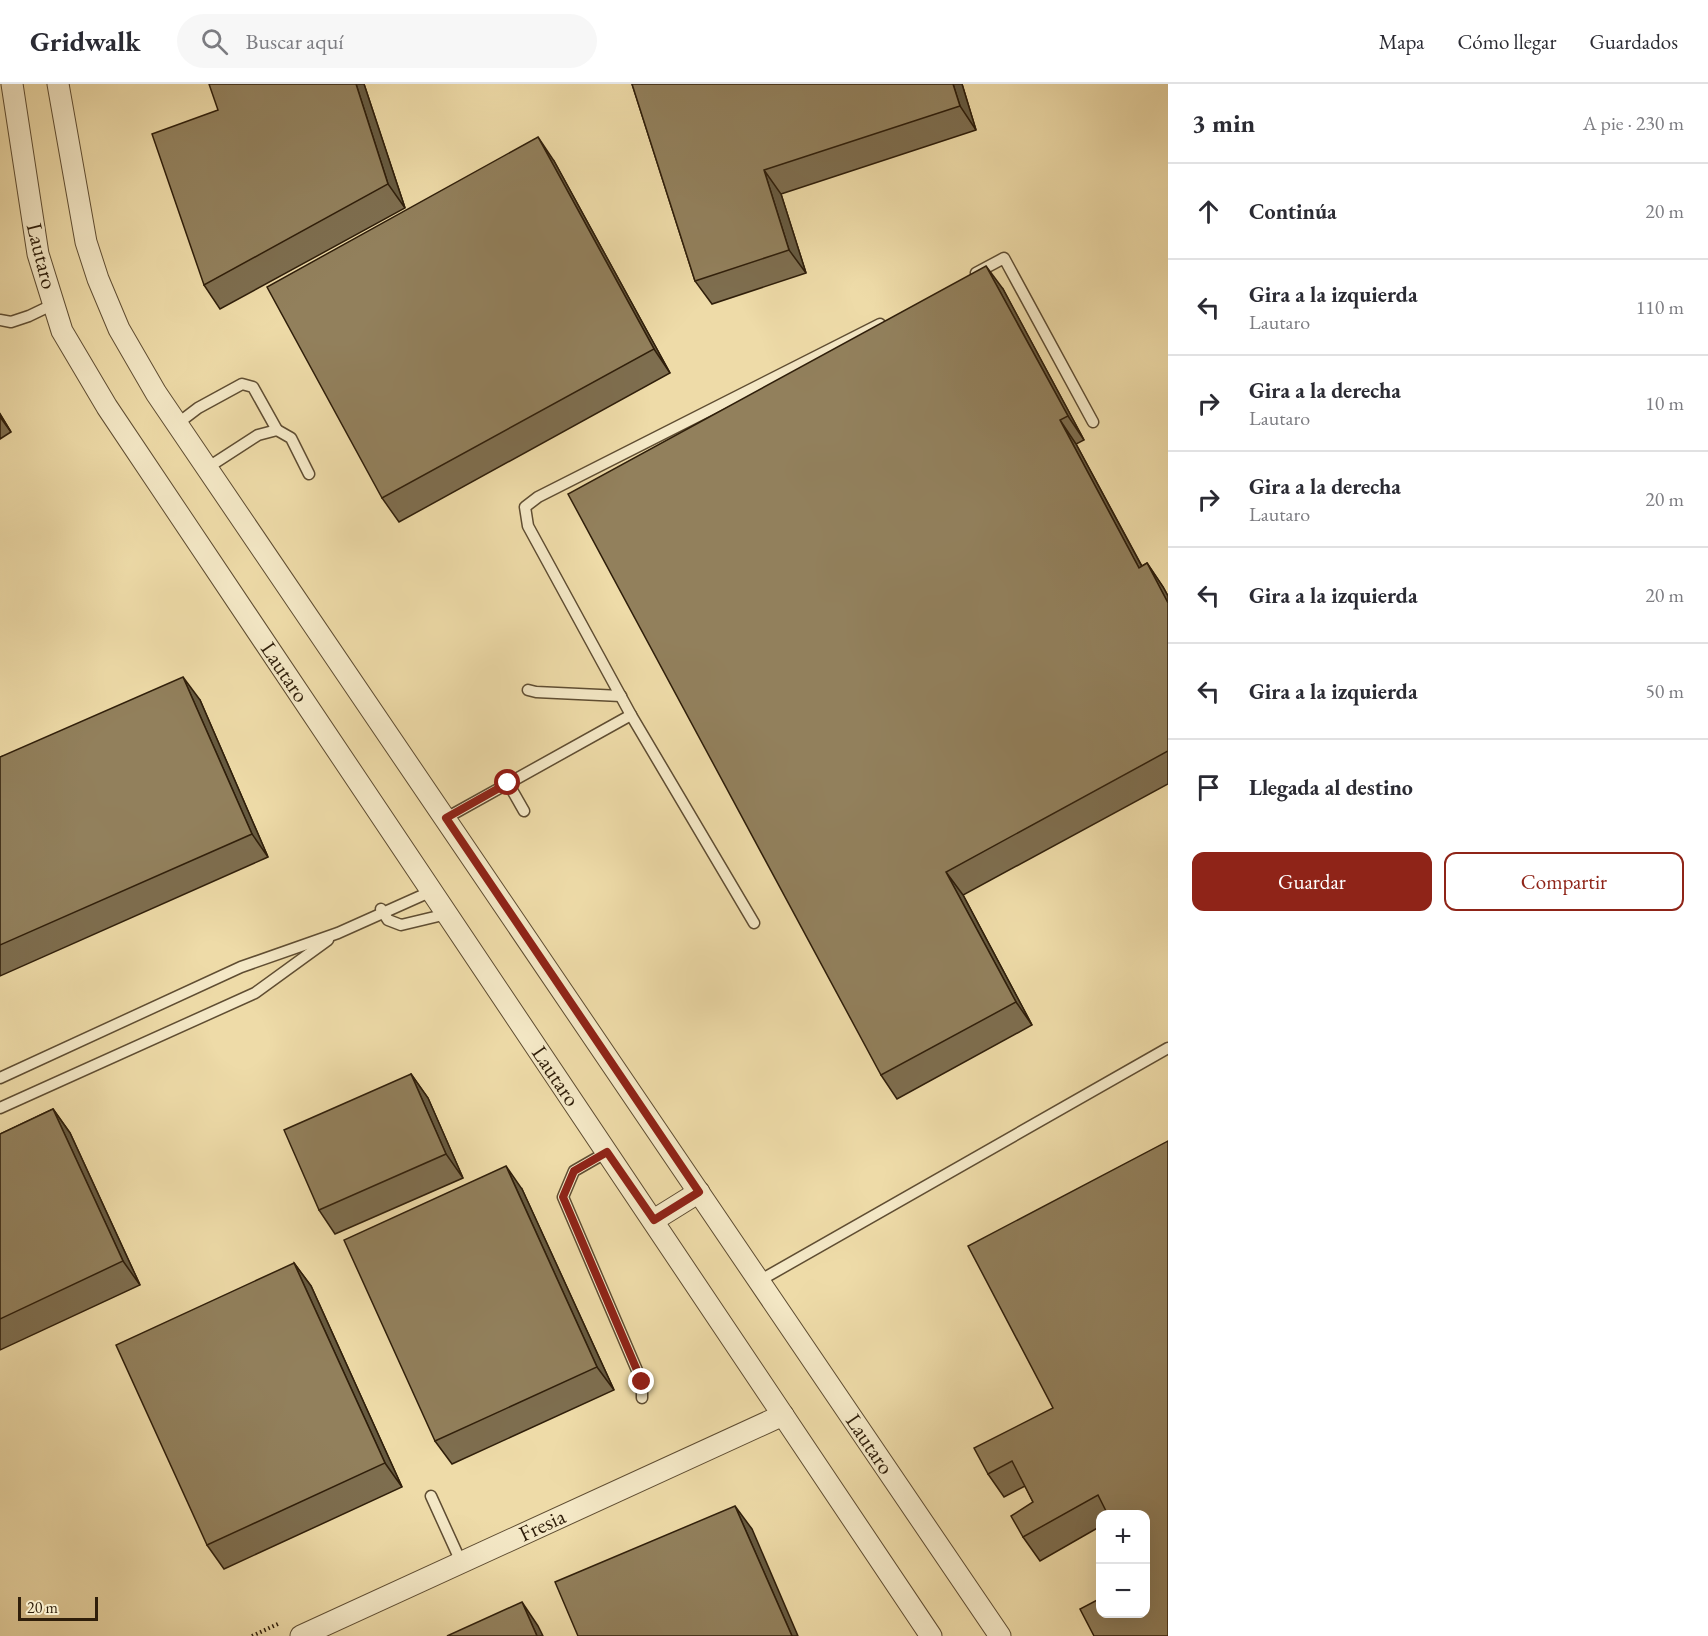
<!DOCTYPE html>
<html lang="es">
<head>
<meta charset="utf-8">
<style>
  :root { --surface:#fff; --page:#f7f7f7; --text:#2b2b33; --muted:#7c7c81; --line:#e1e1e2; --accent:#8f2418 }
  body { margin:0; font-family:"EB Garamond",serif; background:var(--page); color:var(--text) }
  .controls { position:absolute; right:18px; bottom:18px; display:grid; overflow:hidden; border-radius:12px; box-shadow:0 6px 24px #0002 }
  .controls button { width:54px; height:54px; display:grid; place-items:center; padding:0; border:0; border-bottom:2px solid var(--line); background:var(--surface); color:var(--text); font:30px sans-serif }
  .scale { position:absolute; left:18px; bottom:15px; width:80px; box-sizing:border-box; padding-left:6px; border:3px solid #2f1e0a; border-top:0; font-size:16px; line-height:21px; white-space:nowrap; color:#2f1e0a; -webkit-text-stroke:4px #f4e8c6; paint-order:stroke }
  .stop { position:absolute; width:18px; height:18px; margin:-14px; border:4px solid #8f2418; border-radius:50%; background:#fff }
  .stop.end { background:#8f2418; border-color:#fff; box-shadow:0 2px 6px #0008 }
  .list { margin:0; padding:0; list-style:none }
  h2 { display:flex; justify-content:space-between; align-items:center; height:78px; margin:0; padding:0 24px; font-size:26px }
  h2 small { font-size:20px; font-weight:400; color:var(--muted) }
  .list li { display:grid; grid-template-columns:39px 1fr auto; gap:18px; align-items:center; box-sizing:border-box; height:96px; padding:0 24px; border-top:2px solid var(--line) }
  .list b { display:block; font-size:22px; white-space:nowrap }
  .list p { margin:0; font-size:20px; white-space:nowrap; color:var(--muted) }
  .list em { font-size:20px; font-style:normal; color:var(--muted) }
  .actions { display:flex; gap:12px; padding:18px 24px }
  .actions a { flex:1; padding:14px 0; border:2px solid var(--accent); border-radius:12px; text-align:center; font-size:21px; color:var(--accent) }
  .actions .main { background:var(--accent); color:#fff }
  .icon { flex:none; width:33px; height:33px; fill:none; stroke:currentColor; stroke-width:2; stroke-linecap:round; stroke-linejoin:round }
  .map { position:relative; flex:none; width:1168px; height:1552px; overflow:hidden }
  header { display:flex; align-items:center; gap:36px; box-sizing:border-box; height:84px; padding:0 30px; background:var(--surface); border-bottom:2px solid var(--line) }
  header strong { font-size:28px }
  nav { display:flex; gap:33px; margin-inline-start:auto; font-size:21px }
  .search { width:420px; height:54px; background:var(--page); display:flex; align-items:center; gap:15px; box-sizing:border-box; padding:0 21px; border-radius:33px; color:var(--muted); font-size:22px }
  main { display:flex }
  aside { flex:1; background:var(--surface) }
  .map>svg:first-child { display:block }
</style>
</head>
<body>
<header>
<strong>Gridwalk</strong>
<div class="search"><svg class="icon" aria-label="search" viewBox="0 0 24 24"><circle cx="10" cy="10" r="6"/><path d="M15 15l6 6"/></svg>Buscar aquí</div>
<nav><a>Mapa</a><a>Cómo llegar</a><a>Guardados</a></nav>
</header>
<main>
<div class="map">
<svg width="1168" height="1552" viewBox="0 0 1168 1552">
  <rect width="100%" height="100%" fill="#eedba8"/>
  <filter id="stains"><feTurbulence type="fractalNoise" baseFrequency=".00333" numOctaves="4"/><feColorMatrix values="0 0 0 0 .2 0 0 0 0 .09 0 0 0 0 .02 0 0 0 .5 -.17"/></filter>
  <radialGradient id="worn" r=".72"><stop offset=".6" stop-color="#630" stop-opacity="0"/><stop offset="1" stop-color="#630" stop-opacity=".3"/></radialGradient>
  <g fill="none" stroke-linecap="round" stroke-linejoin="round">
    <g stroke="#5f4d32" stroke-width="13">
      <g id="service">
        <path d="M976,189L1004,174L1093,338"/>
        <path d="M0,236L11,238L29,232L54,220"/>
        <path d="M177,340L198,324L242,300L253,303L277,346"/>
        <path d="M207,384L258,351L277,346L291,354L309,390"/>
        <path d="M528,606L536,608L621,612"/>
        <path d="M508,699L524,727"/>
        <path d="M446,734L631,631"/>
        <path d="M381,825L388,836L401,841L447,830"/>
        <path d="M754,839L631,631L528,442L525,423L538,413L880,240"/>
        <path d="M0,994L241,883L338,849L432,807"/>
        <path d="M0,1024L255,909L328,856"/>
        <path d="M607,1068L574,1087L563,1113L642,1298V1314"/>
        <path d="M759,1197L1168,964"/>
        <path d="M431,1412L461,1478"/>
      </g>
    </g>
    <g stroke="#5f4d32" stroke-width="23">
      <g id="minor">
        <path d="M12,0L38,170L62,247L107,323L931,1552"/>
        <path d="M58,0L86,158L98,195L119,245L156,309L1000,1552"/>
        <path d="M654,1136L699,1108"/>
        <path d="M301,1552L783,1331"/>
      </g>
    </g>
    <path stroke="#2f1e0a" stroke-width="4" stroke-dasharray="1.5 3" stroke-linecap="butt" d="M252,1552L280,1539"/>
    <use href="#service" stroke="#f4e8c6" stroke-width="10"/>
    <use href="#minor" stroke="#f4e8c6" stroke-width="21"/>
  </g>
  <g fill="#7e6e4f" stroke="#2f1e0a" stroke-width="1.5">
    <path d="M364,0L405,124L220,225L204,201Z"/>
    <path d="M632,0H962L976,46L781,110L806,189L712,220L695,197Z"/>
    <path d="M554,77L670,289L399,438L382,414Z"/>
    <path d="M1003,205L1084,356L1076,360L1142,482L1147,479L1163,503L1168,512V700L963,811L1032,941L897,1015L881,991Z"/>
    <path d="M0,330L11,348L0,355Z"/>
    <path d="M200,616L268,773L0,892V673Z"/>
    <path d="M411,990L428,1014L463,1094L335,1150L319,1126Z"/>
    <path d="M53,1025L70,1049L140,1201L0,1266V1050Z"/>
    <path d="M1168,1057L1146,1530V1431H1101V1442L1040,1477L1023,1453L1033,1418L1025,1402L1004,1413L988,1390L1053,1324Z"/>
    <path d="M522,1105L614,1306L452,1380L435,1357Z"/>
    <path d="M294,1179L311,1202L402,1403L224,1485L207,1461Z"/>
  </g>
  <g fill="#665a40" stroke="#2f1e0a" stroke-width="1.5">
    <path d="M356,0H364L405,124L388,100Z"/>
    <path d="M953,0H962L976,46L960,22Z"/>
    <path d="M538,53L554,77L670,289L654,265Z"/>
    <path d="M764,86L781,110L806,189L789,166Z"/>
    <path d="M986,182L1003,205L1084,356L1068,332Z"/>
    <path d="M0,330L11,348L0,333Z"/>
    <path d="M1060,336L1076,360L1155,507L1139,484Z"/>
    <path d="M1147,479L1163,503L1168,512V519Z"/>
    <path d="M183,593L200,616L268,773L252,750Z"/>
    <path d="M946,788L963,811L1032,941L1016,918Z"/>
    <path d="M411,990L428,1014L463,1094L446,1070Z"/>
    <path d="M53,1025L70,1049L140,1201L123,1177Z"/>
    <path d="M506,1082L522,1105L614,1306L597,1283Z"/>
    <path d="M294,1179L311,1202L402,1403L385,1379Z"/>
    <path d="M735,1422L752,1445L798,1552H792Z"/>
    <path d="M522,1518L538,1542L543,1552H537Z"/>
  </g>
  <g fill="#92805c" stroke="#2f1e0a" stroke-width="1.5">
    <path d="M209,0H356L388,100L204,201L152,50L218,26Z"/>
    <path d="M632,0H953L960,22L764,86L789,166L695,197Z"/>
    <path d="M538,53L654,265L382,414L267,203Z"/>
    <path d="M986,182L1068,332L1060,336L1139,484L1147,479L1168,519V667L946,788L1016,918L881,991L568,410Z"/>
    <path d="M183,593L252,750L0,861V673Z"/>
    <path d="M411,990L446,1070L319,1126L284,1046Z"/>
    <path d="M53,1025L123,1177L0,1235V1050Z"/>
    <path d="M1168,1057V1552H1094L1080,1525L1101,1514V1530H1146V1431H1108L1098,1411L1023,1453L1011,1432L1033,1418L1012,1377L988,1390L974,1364L1053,1324L968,1162Z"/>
    <path d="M506,1082L597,1283L435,1357L344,1156Z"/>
    <path d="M294,1179L385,1379L207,1461L116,1261Z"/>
    <path d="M735,1422L792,1552H578L555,1498Z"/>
    <path d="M522,1518L537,1552H447Z"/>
  </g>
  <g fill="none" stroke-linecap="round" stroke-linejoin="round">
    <path stroke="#8f2418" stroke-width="8" d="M508,699L446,734L699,1108L654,1136L607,1068L574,1087L563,1113L642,1298"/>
  </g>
  <g text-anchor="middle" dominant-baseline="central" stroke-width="5" stroke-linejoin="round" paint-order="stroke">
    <g font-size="22" fill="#2f1e0a" stroke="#f4e8c6">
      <text transform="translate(42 172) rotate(76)">Lautaro</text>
      <text transform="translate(285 588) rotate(56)">Lautaro</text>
      <text transform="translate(556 992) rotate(56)">Lautaro</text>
      <text transform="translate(870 1360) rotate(56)">Lautaro</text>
      <text transform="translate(542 1441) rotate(-25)">Fresia</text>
    </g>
  </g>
  <rect width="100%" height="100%" filter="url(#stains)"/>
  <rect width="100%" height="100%" fill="url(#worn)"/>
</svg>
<div class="controls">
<button>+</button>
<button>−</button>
</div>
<div class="scale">20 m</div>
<div class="stop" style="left:508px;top:699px"></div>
<div class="stop end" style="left:642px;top:1298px"></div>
</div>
<aside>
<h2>3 min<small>A pie · 230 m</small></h2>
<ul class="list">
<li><svg class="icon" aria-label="ahead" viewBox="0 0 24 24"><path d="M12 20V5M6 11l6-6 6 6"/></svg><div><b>Continúa</b></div><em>20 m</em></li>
<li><svg class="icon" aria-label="left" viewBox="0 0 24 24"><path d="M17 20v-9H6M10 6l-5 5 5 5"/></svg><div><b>Gira a la izquierda</b><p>Lautaro</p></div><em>110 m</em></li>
<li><svg class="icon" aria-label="right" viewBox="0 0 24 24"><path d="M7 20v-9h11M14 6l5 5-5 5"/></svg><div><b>Gira a la derecha</b><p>Lautaro</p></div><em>10 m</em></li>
<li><svg class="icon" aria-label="right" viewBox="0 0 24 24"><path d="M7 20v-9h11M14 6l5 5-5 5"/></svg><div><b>Gira a la derecha</b><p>Lautaro</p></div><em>20 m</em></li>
<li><svg class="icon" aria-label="left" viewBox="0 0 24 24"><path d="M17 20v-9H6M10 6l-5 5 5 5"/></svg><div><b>Gira a la izquierda</b></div><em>20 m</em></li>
<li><svg class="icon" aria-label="left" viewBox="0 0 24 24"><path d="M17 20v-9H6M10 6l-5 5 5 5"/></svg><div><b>Gira a la izquierda</b></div><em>50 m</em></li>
<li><svg class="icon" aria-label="arrive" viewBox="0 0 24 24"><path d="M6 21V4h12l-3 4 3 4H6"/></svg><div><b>Llegada al destino</b></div></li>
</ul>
<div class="actions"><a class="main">Guardar</a><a>Compartir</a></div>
</aside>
</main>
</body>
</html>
